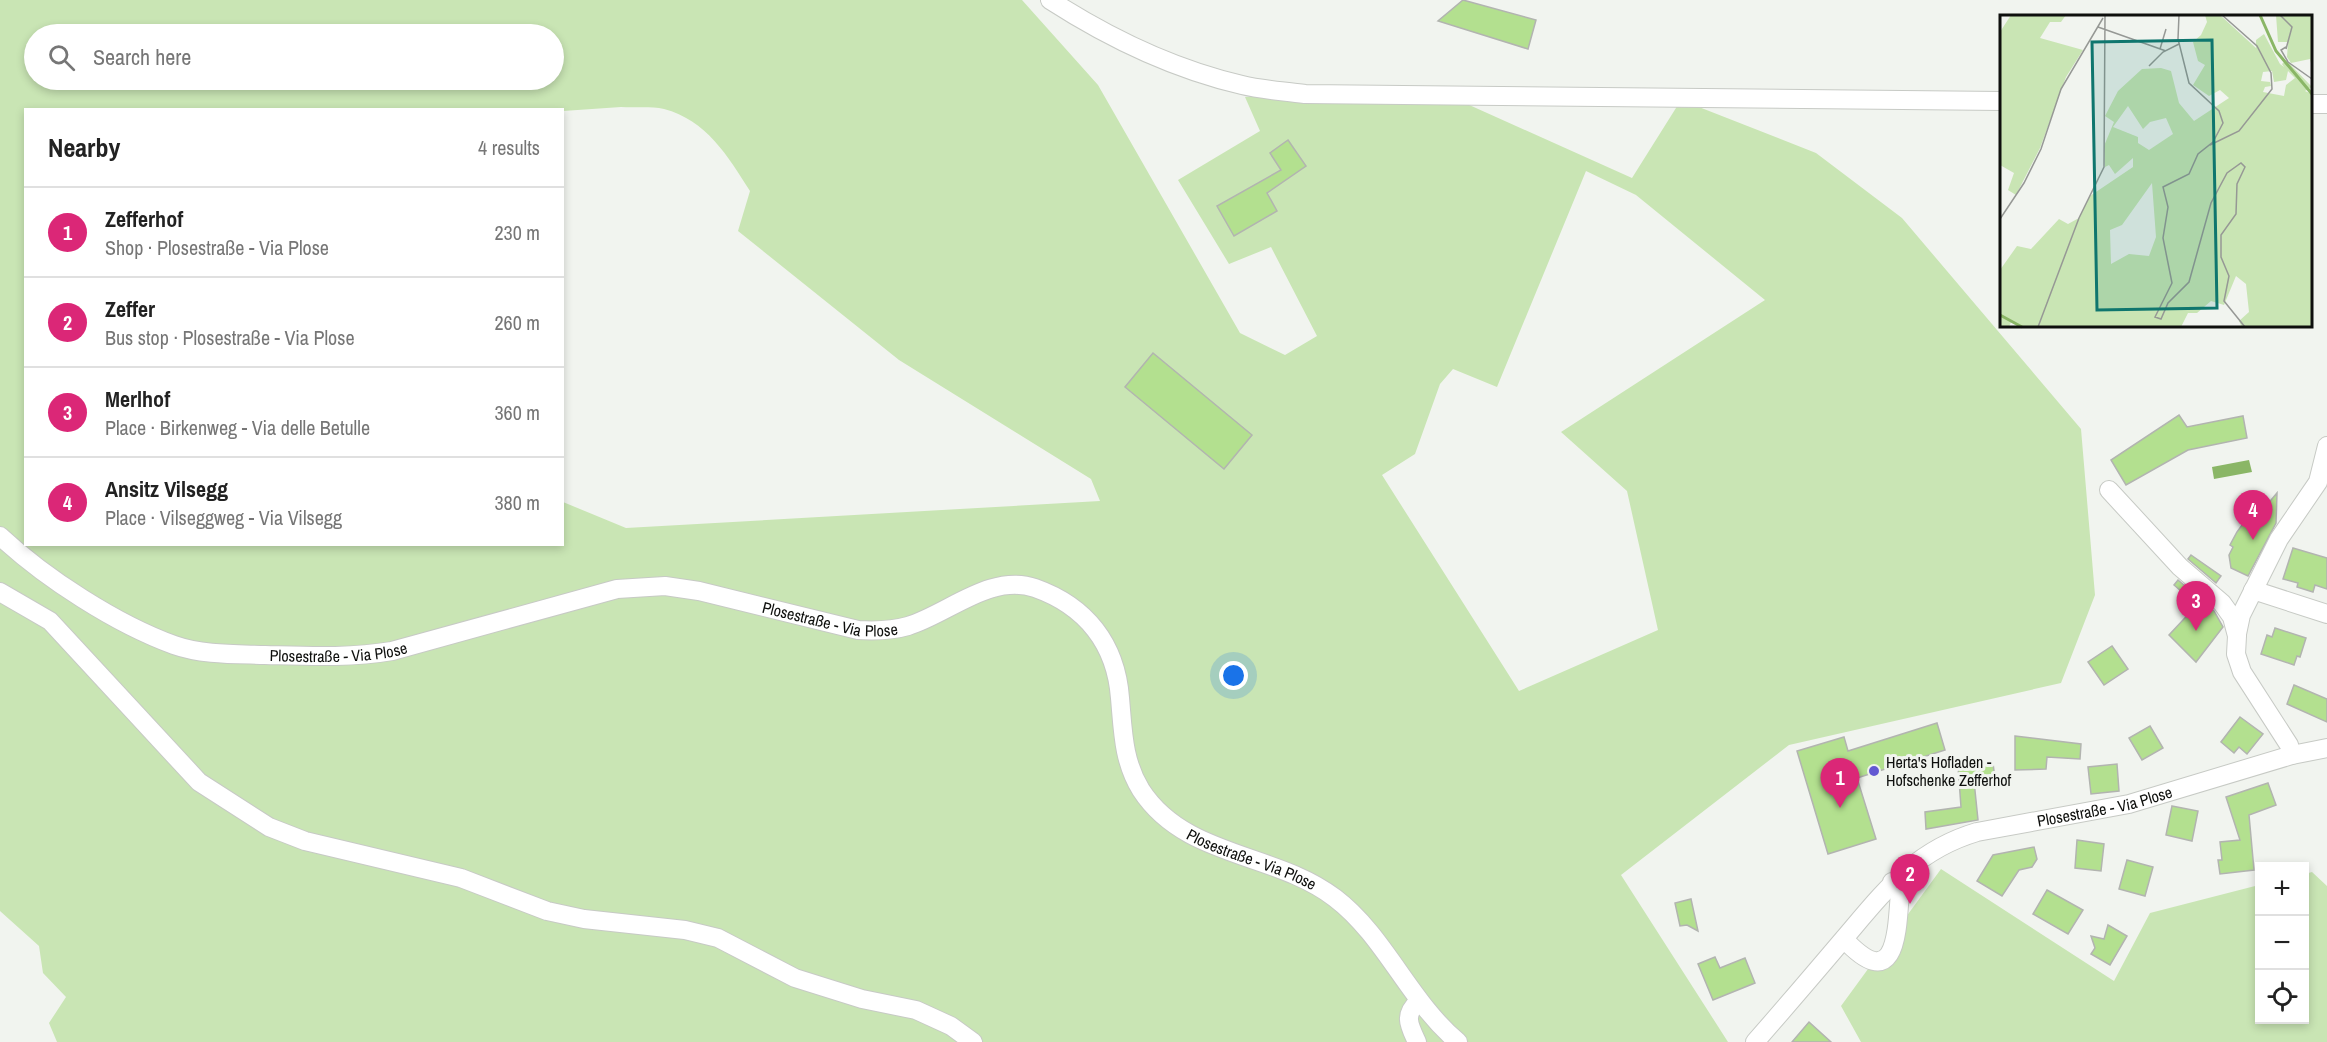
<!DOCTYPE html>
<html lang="en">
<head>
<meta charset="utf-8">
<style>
  :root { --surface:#fff; --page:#f6f6f6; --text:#222; --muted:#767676; --line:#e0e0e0; --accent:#db2777 }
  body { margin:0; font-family:"Archivo Narrow",sans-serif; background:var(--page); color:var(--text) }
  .controls { position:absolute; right:18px; bottom:18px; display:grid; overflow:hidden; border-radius:0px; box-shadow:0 3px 9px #0003 }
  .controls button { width:54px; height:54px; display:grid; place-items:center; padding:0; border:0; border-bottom:2px solid var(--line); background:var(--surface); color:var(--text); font:30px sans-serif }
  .you { position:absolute; left:1234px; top:676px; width:21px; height:21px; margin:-15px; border:4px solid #fff; border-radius:50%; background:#1a73e8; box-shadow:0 0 0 9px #1a73e833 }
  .badge { display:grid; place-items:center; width:39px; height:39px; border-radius:50%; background:var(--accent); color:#fff; font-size:20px; font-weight:700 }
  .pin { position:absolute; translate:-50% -50px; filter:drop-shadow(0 2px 3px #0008) }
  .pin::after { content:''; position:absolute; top:32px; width:21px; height:18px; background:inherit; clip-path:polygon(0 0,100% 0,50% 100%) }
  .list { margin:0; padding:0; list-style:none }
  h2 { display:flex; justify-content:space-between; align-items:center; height:78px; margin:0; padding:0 24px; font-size:26px }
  h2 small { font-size:20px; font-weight:400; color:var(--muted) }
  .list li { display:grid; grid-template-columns:39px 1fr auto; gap:18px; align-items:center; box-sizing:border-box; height:90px; padding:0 24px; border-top:2px solid var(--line) }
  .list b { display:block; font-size:22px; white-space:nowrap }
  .list p { margin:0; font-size:20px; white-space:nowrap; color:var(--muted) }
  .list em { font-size:20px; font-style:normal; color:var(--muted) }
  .icon { flex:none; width:33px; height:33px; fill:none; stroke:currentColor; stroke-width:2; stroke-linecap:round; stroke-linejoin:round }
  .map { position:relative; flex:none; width:2327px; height:1042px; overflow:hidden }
  .search { position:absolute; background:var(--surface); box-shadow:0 3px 9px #0003; left:24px; top:24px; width:540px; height:66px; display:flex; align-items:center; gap:15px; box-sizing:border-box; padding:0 21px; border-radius:33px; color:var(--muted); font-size:22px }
  .panel { position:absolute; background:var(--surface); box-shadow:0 3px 9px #0003; left:24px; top:108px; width:540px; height:438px; border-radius:0px }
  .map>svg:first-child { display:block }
</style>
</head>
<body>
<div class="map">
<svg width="2327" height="1042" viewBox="0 0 2327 1042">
  <rect width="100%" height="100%" fill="#f1f4ef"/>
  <g fill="#c9e5b4" fill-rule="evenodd">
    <path d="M0,0H1022L1098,85L1240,333L1285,355L1317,336L1271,247L1229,264L1178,180L1260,131L1245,97L1427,86L1632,178L1681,100L1816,153L1902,218L2081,429L2095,595L2061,683L1789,745L1621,875L1728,1042H57L49,1023L66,997L43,973L39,946L0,911ZM34,34H554V80H34ZM621,107C635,108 651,106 664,109C706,120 728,156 750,191L738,231L899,360L1091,479L1100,501L626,528L563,502L562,544H26V110L563,111ZM1586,171L1636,195L1765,300L1561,432L1627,491L1658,630L1519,691L1382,475L1415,454L1440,384L1453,369L1497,387Z"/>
    <path d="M1941,869L2114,981L2150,913L2259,885L2260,1020H2304L2305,874L2312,872L2327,886V1042H1861L1841,1006Z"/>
  </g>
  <path fill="#8ab666" d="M2249,460L2252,472L2214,479L2212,467Z"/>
  <g fill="#b3e08f" stroke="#b2b4b0" stroke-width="1.5">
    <path d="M1463,0L1536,20L1528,49L1438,21Z"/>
    <path d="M1288,140L1306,166L1267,193L1277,211L1234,236L1217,206L1281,170L1270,153Z"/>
    <path d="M1153,353L1252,435L1224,469L1125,387Z"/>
    <path d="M2179,415L2187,427L2243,416L2247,438L2188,450L2126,485L2111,460Z"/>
    <path d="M2277,493L2276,523L2248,576L2231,568L2229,555L2233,547L2230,545L2237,532L2248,517L2252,518L2258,503L2266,506Z"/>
    <path d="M2293,548L2327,558V589L2315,585L2313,592L2297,587L2298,583L2283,579Z"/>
    <path d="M2191,555L2221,576L2216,583L2188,559Z"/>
    <path d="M2178,580L2214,611L2223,627L2196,662L2169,635L2197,605L2174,585Z"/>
    <path d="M2275,628L2306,638L2300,657L2297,656L2294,665L2261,654L2267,635L2272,637Z"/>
    <path d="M2112,646L2128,669L2104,685L2088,662Z"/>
    <path d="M2294,685L2327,699V722L2287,704Z"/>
    <path d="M2240,717L2263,734L2247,754L2239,747L2234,753L2221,742Z"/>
    <path d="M1937,723L1945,750L1857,778L1876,839L1828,854L1797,751L1844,737L1848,751Z"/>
    <path d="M2150,726L2163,748L2142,760L2129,738Z"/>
    <path d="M2015,736L2081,744L2080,759L2047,757L2046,769L2015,770Z"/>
    <path d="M1993,763L1995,779L1974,781L1978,820L1926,829L1925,812L1961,807L1958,766Z"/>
    <path d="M2117,764L2119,791L2091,794L2088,767Z"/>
    <path d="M2268,783L2276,805L2249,815L2254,870L2220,874L2218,860H2222L2220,842L2240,840L2226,797Z"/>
    <path d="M2172,806L2198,811L2192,841L2166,835Z"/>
    <path d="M2077,840L2104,844L2101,871L2075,868Z"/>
    <path d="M2034,847L2037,859L2032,867L2019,870L2002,896L1977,881L1993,855Z"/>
    <path d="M2127,860L2153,867L2145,896L2119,889Z"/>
    <path d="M2047,890L2083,910L2068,934L2033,914Z"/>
    <path d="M1691,899L1698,931L1687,925L1680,926L1675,903Z"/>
    <path d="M2108,925L2127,936L2110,965L2091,954L2095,948L2091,936L2104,939Z"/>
    <path d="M1715,957L1720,968L1745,958L1755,983L1713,1000L1698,964Z"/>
    <path d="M1809,1022L1831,1042H1792Z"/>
  </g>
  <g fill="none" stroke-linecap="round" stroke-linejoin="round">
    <g stroke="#c7cac5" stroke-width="20">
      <g id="minor">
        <path d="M1050,0C1109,38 1173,69 1242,85C1262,90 1284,91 1305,94L2002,101"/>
        <path d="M2310,104H2327"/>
        <path d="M2109,490L2180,567L2222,603L2232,617L2237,636L2236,654L2242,672L2289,745L2292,755"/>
        <path id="s1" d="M0,536C45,578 116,624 174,645C202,655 235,654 265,655C308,656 350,658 392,651L617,589L665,586L699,591L858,630C875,631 891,631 908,626C948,614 990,573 1035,588C1086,606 1116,644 1120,698C1123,731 1123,761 1141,790C1185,858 1275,852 1335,898C1385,936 1409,1001 1458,1042"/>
        <path d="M2253,590L2327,614"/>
        <path d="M0,592L50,621L199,782L269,827L305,841L461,878L547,911L584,919L685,930L718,938L795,978L862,999L916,1010L951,1026L973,1042"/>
        <path d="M2237,634L2241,615L2279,539L2318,482L2327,446"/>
        <path d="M1844,939C1897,996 1897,931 1900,891L1892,882"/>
        <path d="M1417,1042C1409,1025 1403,1015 1419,1001"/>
        <path id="s2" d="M1755,1042C1784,1009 1813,975 1841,942C1883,893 1913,851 1977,832L2129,804L2292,755L2327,748"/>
      </g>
    </g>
    <use href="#minor" stroke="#fff" stroke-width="18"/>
  </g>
  <circle fill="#6359d2" stroke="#f1f4ef" stroke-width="2" cx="1874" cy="771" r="6"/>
  <g text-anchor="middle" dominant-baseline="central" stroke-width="6" stroke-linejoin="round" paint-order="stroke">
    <g font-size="16" fill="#0e0f0d" stroke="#f1f4ef">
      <text stroke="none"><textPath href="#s1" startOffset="876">Plosestraße - Via Plose</textPath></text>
      <text stroke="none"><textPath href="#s1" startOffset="372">Plosestraße - Via Plose</textPath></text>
      <text stroke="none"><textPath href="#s2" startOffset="440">Plosestraße - Via Plose</textPath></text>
      <text stroke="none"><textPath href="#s1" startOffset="1468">Plosestraße - Via Plose</textPath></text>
    </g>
    <g font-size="16" fill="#0e0f0d" stroke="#f1f4ef" text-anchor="start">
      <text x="1886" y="762">Herta's Hofladen -<tspan x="1886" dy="18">Hofschenke Zefferhof</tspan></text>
    </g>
  </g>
  <g transform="translate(2000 15)">
    <rect width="312" height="312" fill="#f1f4ef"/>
    <path d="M11,0H66L61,7H50L40,23L83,35L66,62L40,133L16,180L8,175L14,158L0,150V17ZM205,0H220L256,33V25L264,19L280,49L284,52L282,49L286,45L312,72L305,76L312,79V312H242L239,306L249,297L246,269L236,261L224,290L211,286L197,298H188L181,312H19L11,307L9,312H0V255L17,231L31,234L59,204L68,209L79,203L90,181L133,152V143L115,159L109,150L105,152L104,131L114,107L105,101L118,76L142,54L161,53L171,56L179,88L194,106L229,83L220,75L209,81L193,70L205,50L198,46L193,27L201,20L207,7ZM272,56L274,67L286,65L288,56L295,63L286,70L284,81L263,77L265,72L271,71L270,67L261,66L263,57ZM128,91L143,114L150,107L166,103L173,119L149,135L138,128V122L113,112ZM152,168L156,222L149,241L129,239L111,249L110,215L122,210ZM276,0H312V52L310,44L291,48L287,42L288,27H278Z" fill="#c9e5b4" fill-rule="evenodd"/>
    <path fill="none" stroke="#8ab666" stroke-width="3" d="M260,0L276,36L312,79M0,300L22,312"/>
    <path fill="none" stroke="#969895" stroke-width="1.5" d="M179,0L178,24L189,68L219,96L223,108L213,127L198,139L189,159L163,172L168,192L163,223L172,268L155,302L161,304L168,288L189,267L211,188L227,158L241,148L245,152L237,169L236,199L221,220V242L229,261L224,286L245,312M280,0L292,12L286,34M98,12L166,36M286,32L281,35L288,47L312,64M160,34L166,14M149,51L163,37L179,29M210,130L239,116L272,74L271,58L257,31L222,0M0,204L24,168L41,134L61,74L103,3M38,312L79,203L104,152L105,0"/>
    <path fill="#0f766e" fill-opacity="0.15" stroke="#0f766e" stroke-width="3" d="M212,25L217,293L97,295L92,27Z"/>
    <rect width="312" height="312" fill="none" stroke="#0e0f0d" stroke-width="3"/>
  </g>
</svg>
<div class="controls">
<button>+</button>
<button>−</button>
<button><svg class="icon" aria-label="locate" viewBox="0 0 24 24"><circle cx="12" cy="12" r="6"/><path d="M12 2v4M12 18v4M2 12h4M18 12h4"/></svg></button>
</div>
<div class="you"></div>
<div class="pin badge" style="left:1840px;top:808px">1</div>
<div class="pin badge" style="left:1910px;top:904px">2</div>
<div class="pin badge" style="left:2196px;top:631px">3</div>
<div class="pin badge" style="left:2253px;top:540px">4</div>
<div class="search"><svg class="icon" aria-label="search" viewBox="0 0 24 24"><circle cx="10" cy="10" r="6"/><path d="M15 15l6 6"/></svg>Search here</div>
<section class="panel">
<h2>Nearby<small>4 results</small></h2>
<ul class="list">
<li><span class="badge">1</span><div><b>Zefferhof</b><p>Shop · Plosestraße - Via Plose</p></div><em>230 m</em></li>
<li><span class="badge">2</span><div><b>Zeffer</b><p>Bus stop · Plosestraße - Via Plose</p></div><em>260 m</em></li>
<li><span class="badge">3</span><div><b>Merlhof</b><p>Place · Birkenweg - Via delle Betulle</p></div><em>360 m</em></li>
<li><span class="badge">4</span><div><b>Ansitz Vilsegg</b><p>Place · Vilseggweg - Via Vilsegg</p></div><em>380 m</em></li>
</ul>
</section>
</div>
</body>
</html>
